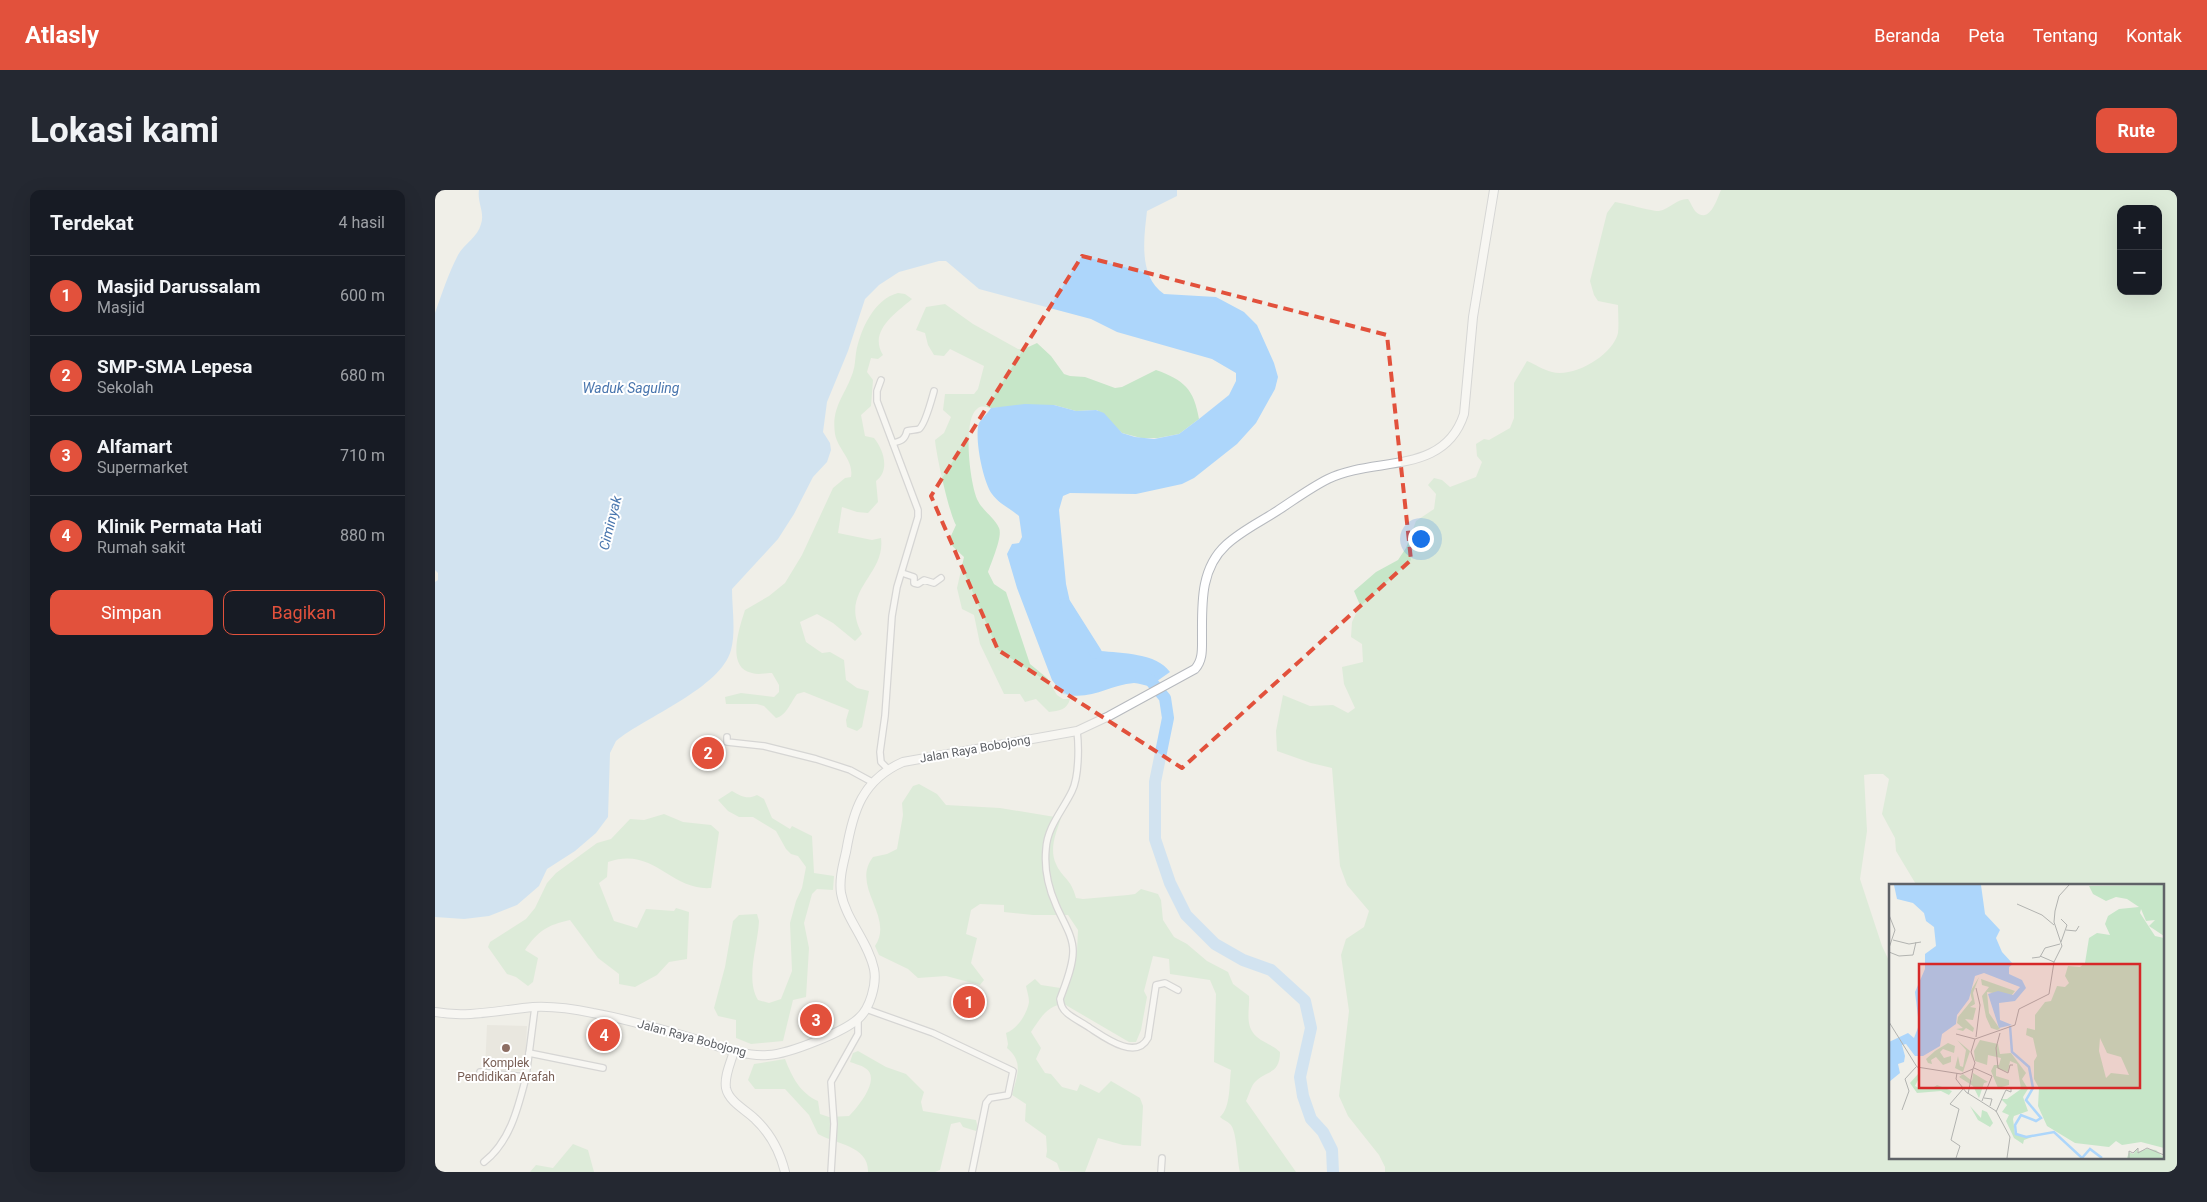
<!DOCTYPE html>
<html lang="id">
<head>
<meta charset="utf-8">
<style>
  :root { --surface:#171b24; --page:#242831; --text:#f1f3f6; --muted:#9ea1a6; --line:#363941; --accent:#e2513c }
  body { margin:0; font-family:Roboto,sans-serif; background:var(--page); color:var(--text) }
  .controls { position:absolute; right:15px; top:15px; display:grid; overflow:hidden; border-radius:10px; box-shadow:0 5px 20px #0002 }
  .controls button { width:45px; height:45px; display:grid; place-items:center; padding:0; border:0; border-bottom:1px solid var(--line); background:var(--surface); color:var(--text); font:25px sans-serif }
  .you { position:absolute; left:985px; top:348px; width:18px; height:18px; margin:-12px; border:4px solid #fff; border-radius:50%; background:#1a73e8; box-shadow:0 0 0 8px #1a73e833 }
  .badge { display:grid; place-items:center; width:32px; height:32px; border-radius:50%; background:var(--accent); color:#fff; font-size:16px; font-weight:700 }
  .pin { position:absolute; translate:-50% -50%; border:2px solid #fff; box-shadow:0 1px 5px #0006 }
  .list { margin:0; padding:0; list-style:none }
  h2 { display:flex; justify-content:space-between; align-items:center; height:65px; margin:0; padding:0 20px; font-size:21px }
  h2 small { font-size:16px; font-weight:400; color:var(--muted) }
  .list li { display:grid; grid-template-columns:32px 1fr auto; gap:15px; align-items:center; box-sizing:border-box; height:80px; padding:0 20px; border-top:1px solid var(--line) }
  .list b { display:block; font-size:19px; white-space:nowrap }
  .list p { margin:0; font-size:16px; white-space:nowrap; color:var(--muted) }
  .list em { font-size:16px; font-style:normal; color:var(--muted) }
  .actions { display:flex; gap:10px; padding:15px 20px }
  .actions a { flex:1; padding:11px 0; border:1px solid var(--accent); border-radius:10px; text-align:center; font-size:18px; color:var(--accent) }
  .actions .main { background:var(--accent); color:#fff }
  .map { position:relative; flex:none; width:1742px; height:982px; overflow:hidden; border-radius:10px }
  header { display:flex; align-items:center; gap:30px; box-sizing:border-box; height:70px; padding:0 25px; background:var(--accent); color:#fff }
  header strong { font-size:24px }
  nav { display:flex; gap:28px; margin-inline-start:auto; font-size:18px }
  .intro { display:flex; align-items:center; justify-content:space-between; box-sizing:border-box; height:120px; padding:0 30px }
  h1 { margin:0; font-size:35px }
  .button { padding:12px 22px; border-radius:10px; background:var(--accent); color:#fff; font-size:18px; font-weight:700 }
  main { display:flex; gap:30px; padding:0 30px }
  aside { flex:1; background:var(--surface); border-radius:10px; box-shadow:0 5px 20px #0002 }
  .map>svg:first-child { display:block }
</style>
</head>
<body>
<header>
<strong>Atlasly</strong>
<nav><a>Beranda</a><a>Peta</a><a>Tentang</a><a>Kontak</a></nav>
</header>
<div class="intro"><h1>Lokasi kami</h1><a class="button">Rute</a></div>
<main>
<aside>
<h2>Terdekat<small>4 hasil</small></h2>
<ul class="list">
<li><span class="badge">1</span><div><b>Masjid Darussalam</b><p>Masjid</p></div><em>600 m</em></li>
<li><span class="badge">2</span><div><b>SMP-SMA Lepesa</b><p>Sekolah</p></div><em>680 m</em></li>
<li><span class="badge">3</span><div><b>Alfamart</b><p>Supermarket</p></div><em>710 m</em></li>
<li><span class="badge">4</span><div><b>Klinik Permata Hati</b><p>Rumah sakit</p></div><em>880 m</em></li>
</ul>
<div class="actions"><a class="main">Simpan</a><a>Bagikan</a></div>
</aside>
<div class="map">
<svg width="1742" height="982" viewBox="0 0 1742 982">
  <rect width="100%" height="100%" fill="#f0efe8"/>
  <path fill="#e0ded6" d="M52,835L92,836L90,881L50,879Z"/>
  <g fill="#c6e6c8" fill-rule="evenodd">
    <path d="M1286,0H1742V982H950V977L944,965L913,926L904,906L914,821L906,765L911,749L929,737L934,721L912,695L905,676L897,578L876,573L842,561L841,541L848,505L875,516L898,515L913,523L920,518L909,494L907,477L928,472L927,454L916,447L917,432L925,415L919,401L941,382L963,370L971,358L981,331L999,319L1001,304L993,295L999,288L1007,290L1015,297L1041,287L1047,272L1042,266L1041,254L1049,249L1054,250L1075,238L1079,228V193L1092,171C1100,174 1108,180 1117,182C1139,188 1178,165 1183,143C1184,134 1183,124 1183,115L1163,111L1159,105L1155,91L1172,23L1180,12C1188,13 1220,22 1224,21C1235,19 1241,9 1253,9C1256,13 1258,19 1261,22C1275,34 1282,9 1286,0ZM1686,19H1723V101H1686ZM1436,584H1448L1454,589L1447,624L1460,648L1461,661L1482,696H1728V968H1456V775L1447,756L1425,689L1432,641L1429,585Z"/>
    <path d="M463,103L470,104L477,109C461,123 433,141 448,165L443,169L436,168L432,182L438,190L436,216L426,225L430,246L439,248C449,260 455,281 441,291L443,312L433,323L422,322L407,317L403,343L437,350L446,348C451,386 403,400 427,444L420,451L398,433L382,424L365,432L371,452L387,463L395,462L409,470L411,490L422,498L434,501L427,537L422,541L412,537L411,530L414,520L369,502L362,504C356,512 351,526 341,528L329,516L322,514H291L290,507L306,503L339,507L344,502V495L337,483C331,483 323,485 317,483C290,478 305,436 310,420L334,406L350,393L367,365L398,298L410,288L416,287C419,270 403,260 400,244C396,217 410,206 418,182C420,176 420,170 421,163C425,140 439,109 463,103Z"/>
    <path d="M510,114L538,134L583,159H589L602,153L616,166L629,184L635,186L650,187L680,198L687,197L721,180C749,190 759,199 764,229L744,244L723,248H706L687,243L662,220L641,221L619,215L556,218C551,217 546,215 542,219C527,230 535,296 543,311C548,321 560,328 564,338C568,346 556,373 553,382L559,394L571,402L595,474L612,488L622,505L628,509H635C632,520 624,521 614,522L601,509L590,512L585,504H569L545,454L539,425L527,419L522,398L529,367L515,354V348L521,335C514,323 501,264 500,250L509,243L516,227L508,220L510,204H539L543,199L549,176L515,159L509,166L499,165L493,155L490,143L481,140L491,117Z"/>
    <path d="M484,594L502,604L511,615L565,618L626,628C621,643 614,659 621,674C627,688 636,688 641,708L648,709L693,705L700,704L706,699L723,704L726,710L728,730L739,747L752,754L772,771L793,782L798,794L814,806C815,820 809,836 822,847C829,853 838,855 845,862C845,885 831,880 820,892C816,896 814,905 811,911L861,982H805C802,971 802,940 795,934C792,931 788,930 785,927C796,917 794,894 796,880L779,872L781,804L775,790L735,784L734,769L718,766L709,801L712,807L706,840L701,852H694L629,814C612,815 605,829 596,842L606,858L601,869L610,883L616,884L627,897L642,901L645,894L664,903L676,891L705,908L708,916L706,956L688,955L663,948L650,982L625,981L622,973L611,967L612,961L611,946L590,931L591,914L577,905C582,886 589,872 572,858L573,854L571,843C583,838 592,824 594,812C594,807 592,801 591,796L600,789L606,795L632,799L642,761L643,740L633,725H598L569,722V715L545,714L536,720L531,744L542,748L536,773L549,790L545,795L511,786L483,788L473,779L444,765L440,756C460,726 415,697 438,667L452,664L462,659L468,625L467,613L478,596Z"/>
    <path d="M297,601C306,606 312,610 322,605L329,609L337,628L355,639L357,636L377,646L379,683L399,686L398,700L382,699L377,704L369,733L374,758L371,807L358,810L348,851L316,854L301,848V830L283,826L279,818L290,777L298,731L304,725L322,724L324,731C323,755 310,789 323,810L334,813L346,809L357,781L355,733L361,711L367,698L371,677L363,666L356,664L351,659L341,641L318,627H304L293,621L283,610Z"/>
    <path d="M229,624L248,632L276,635L284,642L276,698C235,701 219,656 173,672L172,687L164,693L179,731L202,738L211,719L239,721L241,718L254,722L252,769L234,772L222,785L200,797L184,794V784L163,768L135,730C112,735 103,741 90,760L103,768L98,792L93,796L81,787L72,784L53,757L55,752L91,729L100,718L112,693L121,683L162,653L176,649L195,629L209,630Z"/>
    <path d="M423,861L451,877L471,884L489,902L486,912L488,921L541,930L543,939L541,941L528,937L525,932L516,934L505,980L500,982H433C434,956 401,954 383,944L374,925L350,899H320L313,890L319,874L350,869C357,887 365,903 383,911L385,924L394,927L414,926C423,917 447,888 430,878C426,875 420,874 415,872L418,863Z"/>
    <path d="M138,954L153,960L159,982H95L101,975L118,978Z"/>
  </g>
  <path fill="#add6fb" d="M44,0H742V6L712,21C709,48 703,86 729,104L781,107L809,122L822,135L839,173L843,187L840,199L821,233L802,254L759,288L747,294L701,304L635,303L628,306L624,320L631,394L642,443L662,456L665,461C686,463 722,463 735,482L715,496C710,496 704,493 699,493C673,495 657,511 628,504L617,490L582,398L572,364L577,354L584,353L587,347L584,326C575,318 564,314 557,304C548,292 539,247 544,233C547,228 553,223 556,218L590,214L619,215L641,221L661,220L669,223L687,243L700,247L719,249L744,244L764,229L794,205L801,191V183L777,169L682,142L656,129L544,99L511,71H504L464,82L444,95L430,109L413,161L392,212L388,242L395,253L396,260L392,272L378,287L359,324L343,349L297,399C297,418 301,441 296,460C286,498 210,527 181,551L175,563L173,627L161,643L140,661L112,679L104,696L82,715L54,726L29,729L0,727V392L3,390V383L0,380V123C7,104 13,84 23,65C29,54 43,47 46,34C50,22 42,13 44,0Z"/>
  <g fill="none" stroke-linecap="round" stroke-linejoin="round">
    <g stroke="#add6fb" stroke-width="12">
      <path d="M630,414L661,463"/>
      <path d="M706,485L715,490L730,508L733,528L720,592V649L735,693L751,725L780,754L808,770L836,780L870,811L876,838L865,887L868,906L876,929L888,942L897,960L898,982"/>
    </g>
    <g stroke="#b5b7bc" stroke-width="8">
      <g id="street">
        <path d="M446,190L442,201V211L483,320V327L462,397L457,426L450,526L445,562L446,572L453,579"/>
        <path d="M458,253C466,251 470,250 472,241C476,240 481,240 484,239C490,235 497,208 499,201"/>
        <path d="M467,383L479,387V393L483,394L489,390L499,393L506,388"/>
        <path d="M642,541C644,556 644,587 637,601C628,620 612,637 611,659C609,679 613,697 621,715C627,730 638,745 638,761C638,777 630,795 625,809C626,815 627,819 632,823C639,829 648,833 655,838C669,847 701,871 713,848L721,795L730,793L743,800"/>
        <path d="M292,547V552L329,556L381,569L415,580L437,592"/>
        <path d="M431,819L498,843L578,881L573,905L555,908L551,913L537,982"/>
        <path d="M94,863L168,878"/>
        <path d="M45,882L91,887L100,817"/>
        <path d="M49,972C75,952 83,918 91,887"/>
        <path d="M396,982L399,934L396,892L423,844V828"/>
        <path d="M726,982L727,968"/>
      </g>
    </g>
    <g stroke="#b6b9be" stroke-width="10">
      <g id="secondary">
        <path d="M0,822C32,828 65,820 98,817C117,816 139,819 158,823C192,829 226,839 260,849C283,856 309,867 333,865C354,864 409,842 424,828C435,818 442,794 439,779C433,751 411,730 406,703C404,689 408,675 411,662C418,621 427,590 468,572L642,541L674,526L760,479C768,470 767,459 767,447C767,414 765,379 791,355C806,341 825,332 842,321C859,310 875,298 893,289C940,266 1009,286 1029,224L1038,127L1059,0"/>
        <path d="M299,861C296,872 289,886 291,898C294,912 311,920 320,929C335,943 345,962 350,982"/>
      </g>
    </g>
    <use href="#street" stroke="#fff" stroke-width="5.5"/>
    <use href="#secondary" stroke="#fff" stroke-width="8"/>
  </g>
  <path d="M0 0H1742V982H0ZM647,66L952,145L976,370L747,578L563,460L496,306Z" fill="#f0efe8" fill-opacity=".55" fill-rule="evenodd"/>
  <path fill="none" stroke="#e2513c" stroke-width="4" stroke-dasharray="10 6" stroke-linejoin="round" d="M647,66L952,145L976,370L747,578L563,460L496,306Z"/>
  <circle fill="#8d6e63" stroke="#fff" stroke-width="2" cx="71" cy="858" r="5"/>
  <g text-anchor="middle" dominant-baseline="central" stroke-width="4" stroke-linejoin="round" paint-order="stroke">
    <g font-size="12" fill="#5f6267" stroke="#fff">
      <text transform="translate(540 559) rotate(-10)">Jalan Raya Bobojong</text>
      <text transform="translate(257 848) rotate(15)">Jalan Raya Bobojong</text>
    </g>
    <g font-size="12" fill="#785e54" stroke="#fff">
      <text x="71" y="873">Komplek<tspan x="71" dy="14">Pendidikan Arafah</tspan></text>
    </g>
    <g font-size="14" font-style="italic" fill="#4976ae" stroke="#fff">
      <text x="196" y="198">Waduk Saguling</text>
      <text transform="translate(175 333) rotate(-76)">Ciminyak</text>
    </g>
  </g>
  <g transform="translate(1454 694)">
    <rect width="275" height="275" fill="#f0efe8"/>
    <path d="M275,1V52L260,42L266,36L257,37L252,25L251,29L266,52L275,54V264L252,258L233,261L227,257L220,263L186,259L158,242L149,222L150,204L145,195V177L148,172L144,154L137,151L138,144L146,146V131L156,118L162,117L168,102L176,103L180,99L176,92L179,82L191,83L196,79L200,54L208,49L221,51L216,40L219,32L230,25L250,23L238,15L227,13L217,17L204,10L200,2ZM211,154L218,169L232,173L240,191L222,189L217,194L210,167ZM90,93L84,109L86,120L81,123L87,124L84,136L76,135L85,144L84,148L77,144L74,147L67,145L74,144L68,139L69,133L83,116L81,108ZM92,95L126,107L122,112L98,108L100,129L111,145L108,146L102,144L97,133L93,112L100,103L93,101ZM68,156L81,167L74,188L66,184L69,172L71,182L74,183L77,166ZM91,156L109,160L111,170L122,169L137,189L133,195L139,205L134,213L139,227L125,232L124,235L126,250L143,253L135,256L134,260L125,254L117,237L120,231L113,228L118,221L112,215H118L132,205L128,180L121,177L119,188L107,184V192L120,196V201L109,204L102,187L105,181H110L112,174L99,171L98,181L86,177L85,167ZM59,159L66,162L65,169L54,165L51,168L55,174L62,172V178L54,181L47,173L42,176L43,180L39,179L37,175L46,167ZM84,189L99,198L95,199L90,214L84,202L70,193L74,190L83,197ZM29,190L31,192L26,202L30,204L42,205L48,201L63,207L60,211L52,207L28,209L21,199ZM81,222L92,234L93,226L98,228L104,239L101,243L89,236ZM249,264L248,268L258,265L267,266L275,274H238L240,268L244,270Z" fill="#c6e6c8" fill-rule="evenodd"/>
    <path d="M5,1H92L96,30L111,46L107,54L113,68L124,80L120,83V90L133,96L137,104L126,117L110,119L111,136L123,141L110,144L99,110L109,107L124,111L131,103L95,89L86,92L80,115L68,131L67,140L53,150L51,162L34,172H26L17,160L13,161L16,172L15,178L9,180L11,189L0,198V158L19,149L25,154L30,141L26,108L36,85V70L47,62L45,43L37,37L35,29L24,19L8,15Z" fill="#add6fb"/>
    <path fill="none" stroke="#add6fb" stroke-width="2.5" d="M121,142L123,168L140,183L144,204L137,216L152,234L147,237L132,231L126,241L127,250L137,253L165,248L193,274L201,265L213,274"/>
    <path fill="none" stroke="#b2b3b0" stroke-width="1" d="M128,20L153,31L165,41M0,31L6,46L0,64M172,35L178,41L172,58M177,46L187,47L190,42M4,56L20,60L32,58M0,68L10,72L24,71L27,58M151,72L165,78M143,74L151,73L156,64L171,60M87,104L91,121L87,153M0,138L28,183L72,190L84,185L86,179L82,168L86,155L126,141L130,125L160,110L165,78L173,62L165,38L166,27L170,12L180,1M111,149L107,164L109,184L119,189L121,181H124M67,150L86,155M85,184L103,192L93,217M68,189L67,195L77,208L107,227L121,253L118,274M79,210L84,185M95,214L103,215L101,222M13,226L20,207L16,195L27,183M107,228L115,210L117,206L122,208V203M67,274L71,262L62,256L70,225L61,220L74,205M240,274V267L244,269L249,264V269L258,264L275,271"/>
    <path fill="#d62828" fill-opacity="0.15" stroke="#d62828" stroke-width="2.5" d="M30,80H251V204H30Z"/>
    <rect width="275" height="275" fill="none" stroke="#5f6267" stroke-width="2.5"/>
  </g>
</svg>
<div class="controls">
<button>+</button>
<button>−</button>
</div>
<div class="you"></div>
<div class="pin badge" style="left:534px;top:812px">1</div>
<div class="pin badge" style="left:273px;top:563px">2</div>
<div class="pin badge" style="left:381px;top:830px">3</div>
<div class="pin badge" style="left:169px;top:845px">4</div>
</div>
</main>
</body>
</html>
